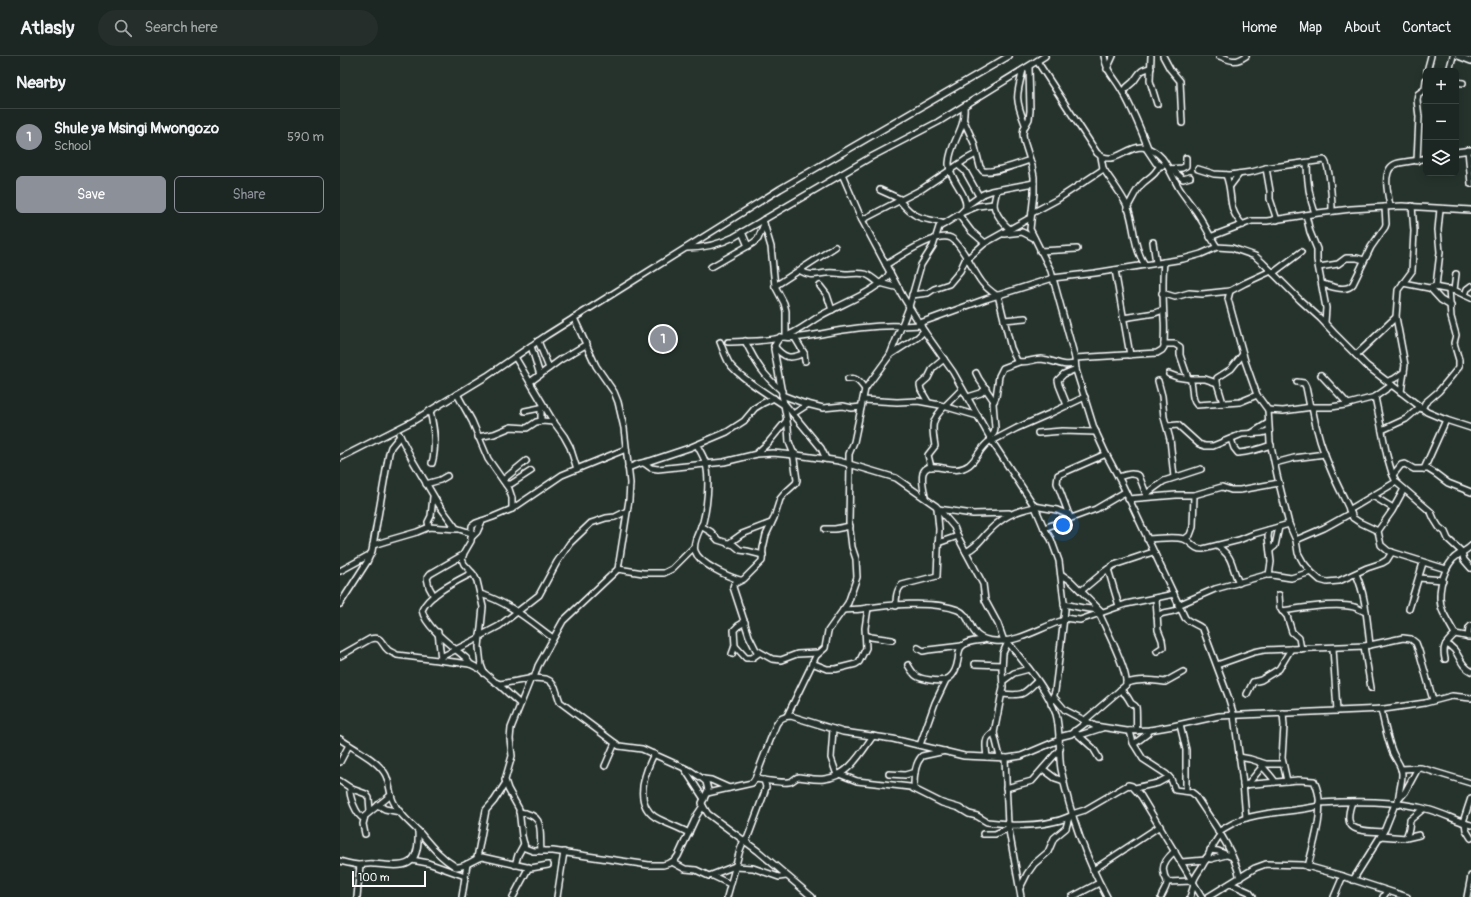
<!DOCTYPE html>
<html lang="en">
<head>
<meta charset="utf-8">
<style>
  :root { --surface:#1c2622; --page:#252e2a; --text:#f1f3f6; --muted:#a0a5a5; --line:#3a4340; --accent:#8c9099 }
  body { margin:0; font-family:Pangolin,sans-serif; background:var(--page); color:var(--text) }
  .controls { position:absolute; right:12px; top:12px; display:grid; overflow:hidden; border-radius:6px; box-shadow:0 2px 10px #0003 }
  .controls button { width:36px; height:36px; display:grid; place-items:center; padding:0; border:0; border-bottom:1px solid var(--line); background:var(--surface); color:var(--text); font:20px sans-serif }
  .scale { position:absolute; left:12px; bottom:10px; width:74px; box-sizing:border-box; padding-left:4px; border:2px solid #fff; border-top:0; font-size:11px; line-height:14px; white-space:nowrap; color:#fff; -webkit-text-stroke:3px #26332d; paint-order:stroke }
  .you { position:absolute; left:723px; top:469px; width:14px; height:14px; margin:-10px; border:3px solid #fff; border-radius:50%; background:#1a73e8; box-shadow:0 0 0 6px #1a73e833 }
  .badge { display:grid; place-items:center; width:26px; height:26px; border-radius:50%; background:var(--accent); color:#fff; font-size:13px; font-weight:700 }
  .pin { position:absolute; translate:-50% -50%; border:2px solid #fff; box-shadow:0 1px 4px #0006 }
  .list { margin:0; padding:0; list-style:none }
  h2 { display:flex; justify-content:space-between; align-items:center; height:52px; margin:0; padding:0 16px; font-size:17px }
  h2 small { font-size:13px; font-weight:400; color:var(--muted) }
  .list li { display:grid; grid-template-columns:26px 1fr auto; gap:12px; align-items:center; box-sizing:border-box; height:56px; padding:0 16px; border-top:1px solid var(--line) }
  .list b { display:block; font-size:15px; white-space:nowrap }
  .list p { margin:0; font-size:13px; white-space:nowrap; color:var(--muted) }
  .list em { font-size:13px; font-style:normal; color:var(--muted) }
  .actions { display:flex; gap:8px; padding:12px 16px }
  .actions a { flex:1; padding:9px 0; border:1px solid var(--accent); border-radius:6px; text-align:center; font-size:14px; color:var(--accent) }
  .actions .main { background:var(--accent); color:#fff }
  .icon { flex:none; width:22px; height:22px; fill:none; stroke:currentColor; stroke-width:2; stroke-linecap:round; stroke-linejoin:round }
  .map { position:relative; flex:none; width:1131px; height:841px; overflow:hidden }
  header { display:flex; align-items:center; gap:24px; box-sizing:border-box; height:56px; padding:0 20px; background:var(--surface); border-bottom:1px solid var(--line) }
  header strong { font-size:19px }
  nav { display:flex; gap:22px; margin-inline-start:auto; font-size:14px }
  .search { width:280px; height:36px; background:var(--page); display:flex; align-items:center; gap:10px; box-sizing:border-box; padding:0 14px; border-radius:22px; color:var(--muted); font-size:15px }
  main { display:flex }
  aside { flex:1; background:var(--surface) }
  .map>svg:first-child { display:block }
</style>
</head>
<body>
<header>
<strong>Atlasly</strong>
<div class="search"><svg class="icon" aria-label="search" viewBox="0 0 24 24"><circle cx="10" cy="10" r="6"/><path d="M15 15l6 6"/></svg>Search here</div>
<nav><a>Home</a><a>Map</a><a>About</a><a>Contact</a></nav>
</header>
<main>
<aside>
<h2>Nearby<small></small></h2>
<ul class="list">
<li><span class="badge">1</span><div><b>Shule ya Msingi Mwongozo</b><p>School</p></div><em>590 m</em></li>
</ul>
<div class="actions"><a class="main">Save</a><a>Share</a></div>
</aside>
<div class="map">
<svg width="1131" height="841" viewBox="0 0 1131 841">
  <rect width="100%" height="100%" fill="#26332d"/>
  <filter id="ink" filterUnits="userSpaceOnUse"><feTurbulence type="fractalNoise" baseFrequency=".025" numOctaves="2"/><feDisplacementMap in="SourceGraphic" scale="8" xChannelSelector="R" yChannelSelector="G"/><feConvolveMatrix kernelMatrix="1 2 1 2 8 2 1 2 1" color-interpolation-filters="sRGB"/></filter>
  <g filter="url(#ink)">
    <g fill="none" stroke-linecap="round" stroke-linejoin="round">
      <g stroke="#fff" stroke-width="8">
        <g id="minor">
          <path d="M764,0C767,17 773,19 781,33C792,51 800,72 808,92"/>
          <path d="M811,0L810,25L817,48"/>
          <path d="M823,0L830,13L840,25L842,67"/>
          <path d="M879,0C891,4 894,8 906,0"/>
          <path d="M1118,0L1131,5"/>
          <path d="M697,5L757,97C773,111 784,92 801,91C809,91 818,97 822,102C829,111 833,122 839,132C844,140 849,146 855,154C863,165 869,179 877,191L892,192L915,200L923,207L960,244L981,263L994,277L1027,310L1087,356L1106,364L1131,372"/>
          <path d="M689,11L690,55L689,63L684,72L683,78L684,85L692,110L694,121V137L690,173L711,215L735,302L736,314L754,372L766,398L782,428L845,562C850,567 857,568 863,573L888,640L894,660L903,727L906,762"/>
          <path d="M767,13L773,0"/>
          <path d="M683,14C676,40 675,43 685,68"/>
          <path d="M1087,15L1091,0"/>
          <path d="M1109,15L1113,0"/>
          <path d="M1116,26L1123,27"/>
          <path d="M783,36C786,32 789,29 793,26C800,18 798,14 811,12"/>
          <path d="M624,65L634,87L640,111L643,115C655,117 678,108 690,104"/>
          <path d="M806,92L816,107L822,110"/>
          <path d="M1128,94L1131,128"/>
          <path d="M1116,96L1131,94"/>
          <path d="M1077,105L1079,61L1077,44L1078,38L1085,33L1086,24"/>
          <path d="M967,107C967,124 969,141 975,157"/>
          <path d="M618,109L625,115L639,140"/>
          <path d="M763,112C771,125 782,138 788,152C795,171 793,191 805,209"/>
          <path d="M926,112L930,135V143L937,164"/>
          <path d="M829,113L842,112L846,110V102"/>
          <path d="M832,113L843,123L850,121"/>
          <path d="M858,113L874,118L890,119L912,116L926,112L984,104C990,108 992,146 992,155"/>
          <path d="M502,118L521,162L562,239L584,275L613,316L653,387L695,451L704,472L711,483L719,505L725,554L715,635L711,648"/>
          <path d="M886,119C894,139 886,152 903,169"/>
          <path d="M890,130L899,118"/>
          <path d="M540,134L560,143"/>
          <path d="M657,134C656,138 654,145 654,149C655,157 664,169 670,173"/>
          <path d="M559,144C566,152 572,159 582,162C589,164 597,165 604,168"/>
          <path d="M626,150L643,138L651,135L694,127"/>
          <path d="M1050,150C1048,137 1040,111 1059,107C1068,105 1077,105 1086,102"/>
          <path d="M787,152C792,144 796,133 803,127C811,120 815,119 820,109"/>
          <path d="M623,156L638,150L654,148"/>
          <path d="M692,157L718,143L762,114L763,112L761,101"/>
          <path d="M619,159L631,175L645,187"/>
          <path d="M966,159L970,176L977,193V204L986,252L985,266"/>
          <path d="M423,164L431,191L435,230L444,247L446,255V279"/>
          <path d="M522,164L582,133L625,104L636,98"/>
          <path d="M402,176L408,190"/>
          <path d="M664,178L682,176L694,182"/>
          <path d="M870,181L912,165H927L978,157L1011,153L1062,150L1131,154"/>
          <path d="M813,186L816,207"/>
          <path d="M347,192C365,192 378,189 394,181L531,101L598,66L705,0"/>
          <path d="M700,195L737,193"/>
          <path d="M627,203L645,187L690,162"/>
          <path d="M546,209C558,201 597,175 611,182C617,185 627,202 631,209C640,224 641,228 656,239"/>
          <path d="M371,211L413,187L418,183L424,168"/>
          <path d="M979,211L998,208L1006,202H1017L1024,204"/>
          <path d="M775,214L790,299"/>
          <path d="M461,215C471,221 476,218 487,217C494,216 499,218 506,218C524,217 525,215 540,228"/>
          <path d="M931,215L905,227L890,235L888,243L905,305L917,339L928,354L930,386L937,419L949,468L956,484L958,497L963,506L971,516L980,524L987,526L999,525L1027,512L1042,507L1047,504L1052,496"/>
          <path d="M933,217L961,196"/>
          <path d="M540,227L559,232"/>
          <path d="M1063,227L1089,232L1096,230L1100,196L1098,174L1100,153"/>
          <path d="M982,228C992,230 1006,237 1013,228L1031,191L1045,171L1046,168L1045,151"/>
          <path d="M435,230L495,191"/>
          <path d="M480,230L487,239L492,254"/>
          <path d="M1094,231L1116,235L1131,242"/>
          <path d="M1090,232L1101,244L1111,250"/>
          <path d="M1114,234L1116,218"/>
          <path d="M822,237L835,241L849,237L862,238L890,235"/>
          <path d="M572,239L588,237L594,233L609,228L620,215L626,202"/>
          <path d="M658,239L671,292L677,305C686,308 693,303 701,303C715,304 720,311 735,308"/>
          <path d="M1125,239L1127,233L1131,230"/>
          <path d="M783,262L815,257L823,254"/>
          <path d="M664,264L685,262"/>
          <path d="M580,267L646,243L713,222L755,217L843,203L861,198L877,191"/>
          <path d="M561,270L581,269"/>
          <path d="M440,281L436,287L434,293L448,371L449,386L453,396L457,399L499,405L556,422L596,450L614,471L619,483L643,528L645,544L658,568L664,585"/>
          <path d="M444,281C457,283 468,280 481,278C507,273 535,269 561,270"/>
          <path d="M455,282L464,297L465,305"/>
          <path d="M198,285L209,312"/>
          <path d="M405,285C416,307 423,319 442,335"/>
          <path d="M380,286C383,293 385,300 389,307C397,320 430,340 444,349"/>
          <path d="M388,286C406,285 426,286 443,281C457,277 468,267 480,260C498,249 542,234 550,216"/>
          <path d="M824,288H835L840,291V299L848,322"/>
          <path d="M191,290L200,319"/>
          <path d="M434,290C444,302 450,304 464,297"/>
          <path d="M550,299L578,281L584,275"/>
          <path d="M1016,299L1056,261"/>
          <path d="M175,301L213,365L224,380L230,391L237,413"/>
          <path d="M735,302L817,297L822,294L824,291C824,282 825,272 824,263C823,244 822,225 824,206"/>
          <path d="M636,317L639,323L654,345"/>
          <path d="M829,318L837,321L850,323C854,331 850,342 857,349L900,346L917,339"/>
          <path d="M981,319L1008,348"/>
          <path d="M508,323C517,321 520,327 525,333"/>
          <path d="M850,323H865L877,327"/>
          <path d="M818,325L822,340L824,361L830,383L834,421"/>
          <path d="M1048,325L1054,323L1064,316"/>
          <path d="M190,326L220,304L247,288"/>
          <path d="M957,326L964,327L966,331L970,351"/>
          <path d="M1061,336L1065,309L1056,261L1058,234L1072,215L1074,175L1072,150"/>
          <path d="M117,338L132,365L148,403L169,433L172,442V453"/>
          <path d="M442,339L463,347L483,352L503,350L512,352L521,351"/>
          <path d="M628,341L641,337L646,332"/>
          <path d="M1035,341L1047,400L1052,417L1056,426L1091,456L1094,463L1099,471L1105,476L1108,483L1122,496L1124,504L1131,512"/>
          <path d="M523,344L557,346L578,345L600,349L638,360"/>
          <path d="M588,346L581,334L580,329L588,322L593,312L604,303"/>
          <path d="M444,347L481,392L486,403"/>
          <path d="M883,347L877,327V322L891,313L903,298"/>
          <path d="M727,349L719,329L718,324L724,318L736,313"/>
          <path d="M605,350L622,333"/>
          <path d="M972,351C976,374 983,397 993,419C999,433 1007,447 1013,462L1019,466L1038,475"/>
          <path d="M1082,353L1085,347L1099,335L1119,311V304L1114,287L1116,279L1111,261L1109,233"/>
          <path d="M928,354L943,355L972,351H991L1005,349L1035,341L1052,329"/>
          <path d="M90,355C94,372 97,390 92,407"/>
          <path d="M185,355L205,351"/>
          <path d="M453,358L467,349"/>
          <path d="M201,365V352"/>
          <path d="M827,370L838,369L859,388L865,390H873L902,378L921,377L929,375"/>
          <path d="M1042,374L1066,363L1080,351"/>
          <path d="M698,377L722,375L756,376"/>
          <path d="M912,377L928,367"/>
          <path d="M59,378L73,405L99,449L116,472L131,477"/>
          <path d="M138,381L154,378L171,371L187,372L196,366L202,365L214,366"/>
          <path d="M650,382L654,377L655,372L653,347L656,341L659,320L663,312L679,306"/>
          <path d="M891,383L894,392L898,397C910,396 920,393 931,389"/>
          <path d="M652,385L677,372L709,358L745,341"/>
          <path d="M357,389C360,395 364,401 366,408C370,424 367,451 363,466C360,474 352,487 355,495C359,508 389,521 400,524"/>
          <path d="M453,396L457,424L456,427L445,437L440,443L434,462L426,479L423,492L422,505L404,523L394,528L393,531L409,580L416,594L432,603L441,604L457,598L478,597"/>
          <path d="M416,398L428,387L447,364"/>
          <path d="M0,402L73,365L147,320L207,279L440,133L669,0"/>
          <path d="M304,407L311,412L318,413L384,406L417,398L433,397L454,399"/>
          <path d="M935,407L954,402L985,398"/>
          <path d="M509,409V398L514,386L525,333L550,299L568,254L581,209L593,190L599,171L620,158L626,152C628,138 608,122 609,107C610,86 626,74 624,51"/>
          <path d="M591,411L588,399L595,390C592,371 590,365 605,350"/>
          <path d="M288,412L298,408L310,405L349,392L387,376L404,365L415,352L423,347L434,342"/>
          <path d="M1084,413L1106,364"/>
          <path d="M1053,419L1061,409L1065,408L1074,413H1088L1096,418L1108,427L1131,436"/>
          <path d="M779,421C785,419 792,416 799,420L807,440"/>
          <path d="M163,424L186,405"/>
          <path d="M86,428L100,424L107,420"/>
          <path d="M166,428H171L191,415"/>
          <path d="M1064,433L1052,455L1038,475L1041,489L1048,495L1106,513"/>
          <path d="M806,438L824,425L861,413"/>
          <path d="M1033,440L1053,452"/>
          <path d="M585,441C584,433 581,425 583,417C584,414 586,412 589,411C603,409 615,419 629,409C637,403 640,391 651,384"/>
          <path d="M788,443L836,439H854L882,431L891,434H900L939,427"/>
          <path d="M694,450L717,454L729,459"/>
          <path d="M598,453L633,458L669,457"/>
          <path d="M1009,454L1056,426"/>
          <path d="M729,459L717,427L718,419L766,398"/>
          <path d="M361,470L371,476L378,484L394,489L400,494L407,495L423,499"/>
          <path d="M89,471L88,466L91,460L93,441"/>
          <path d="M704,472L756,453L785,436"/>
          <path d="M485,473H495L510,470"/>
          <path d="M929,474L928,481L931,506L929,519"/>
          <path d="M131,482L137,476L142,465"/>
          <path d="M807,483C819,483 832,480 844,483C851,485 854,494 863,493L899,484L914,478L949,468"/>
          <path d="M845,483L850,479L853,471L854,439"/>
          <path d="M956,484L984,472L1011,457"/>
          <path d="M598,487L618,480"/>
          <path d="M388,488L402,478L431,467"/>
          <path d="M33,489L46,485L77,476L89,471L117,473"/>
          <path d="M877,490C895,502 890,509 899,527"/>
          <path d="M930,494L935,490L939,471"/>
          <path d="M626,496C636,491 640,485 647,477C662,461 674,455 695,451"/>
          <path d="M278,513L303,517H324L332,513L354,491"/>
          <path d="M768,513L779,550"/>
          <path d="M0,515L31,498"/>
          <path d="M721,518L731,525L762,556"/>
          <path d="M1016,518C1026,540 1027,565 1030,589"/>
          <path d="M1079,522L1103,524"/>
          <path d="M741,535L765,515L774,509L813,496"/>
          <path d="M140,538C167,545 191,566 213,582"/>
          <path d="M939,539L940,552L947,560L952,576L959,582L961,593"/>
          <path d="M94,540L89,531L87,522L90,518L123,499"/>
          <path d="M816,542L818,574L822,584L823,591L817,595"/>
          <path d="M0,548L27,506L32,495L49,397L51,391L60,380"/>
          <path d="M724,548L743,552L759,554"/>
          <path d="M838,549L875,533L926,519H932L951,522L971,516"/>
          <path d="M556,550C556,543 556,534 562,529L597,520L599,473L597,452"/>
          <path d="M1069,553L1083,507"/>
          <path d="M503,554C509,553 515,554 521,553C546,549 594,544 618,554C635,561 625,583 655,585C678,587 701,571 724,564"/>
          <path d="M942,555C960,552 997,546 1014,551C1018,552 1022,555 1026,556"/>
          <path d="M817,560C826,554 832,558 840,552"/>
          <path d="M724,562L740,564L786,548L834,538"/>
          <path d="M98,576L101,603"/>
          <path d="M1115,578L1131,581"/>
          <path d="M526,579L531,581L552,584"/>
          <path d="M140,580L159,570L199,539L217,506L230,487L251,467L266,462L275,461L287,455"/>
          <path d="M1128,581L1129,572L1131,570"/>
          <path d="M667,585C685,608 706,631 716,658C721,676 718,695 721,713C730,758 745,801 767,841"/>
          <path d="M1106,588C1120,593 1118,609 1131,615"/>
          <path d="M395,590L406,602H412L419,597"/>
          <path d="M1024,590L1031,632"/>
          <path d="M578,592L583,595L588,594L622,590"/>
          <path d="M993,592L997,655"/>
          <path d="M392,598L395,590L394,574L398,570L405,566"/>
          <path d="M0,600L30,583C43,580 40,587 48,594C50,596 54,597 57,599L130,608L140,613L155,626L160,628L194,622L206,623L210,625L215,631L220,646L279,690L302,693L351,715L363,723L366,726L368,734L362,747L363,750L368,758L418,795L472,841"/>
          <path d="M101,601L139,582"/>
          <path d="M1105,603C1102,590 1106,587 1115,578C1111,571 1107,564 1103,556C1096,540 1102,516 1113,503C1118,498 1126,495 1131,490"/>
          <path d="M472,607L487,613H496L516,608L519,606L526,592L525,572L528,552"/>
          <path d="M130,608L126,602C113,591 85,571 82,554C89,538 117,525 132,517"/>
          <path d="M635,608L662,609"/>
          <path d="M568,609C575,621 577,622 590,624C607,627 615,622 618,604C619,599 618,594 622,590C627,585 636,585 643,584"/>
          <path d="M877,609L914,596L924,594L1025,590L1063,582L1071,583L1076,587L1079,595L1093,644"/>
          <path d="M144,617L141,609L139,591L143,551L137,525L134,519L124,508L122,503L124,497L131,485L132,470L136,467L153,461L172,453L222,419L286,393"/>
          <path d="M191,622L171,672L170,683L172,700L165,724L168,733L179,753L182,780L185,792L193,795H213L309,809H323L330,807L335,804L338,800L357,759L363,750"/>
          <path d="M194,622L198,610L223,565L278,513L289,444L290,427L284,372L278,346L274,336L256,310L234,262"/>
          <path d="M663,625L674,617L689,613"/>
          <path d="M157,627L180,648"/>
          <path d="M786,627C800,623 811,624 825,626L843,616"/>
          <path d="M780,634C788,639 787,641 791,647C792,648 795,649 796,651C797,654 796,669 797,675"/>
          <path d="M662,638C683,640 683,639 697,625"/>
          <path d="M907,638L913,626L921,624L939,613L951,593"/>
          <path d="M713,640L725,654L755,670L787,675L810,674L833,670L879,660L1044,653L1085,647L1112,640L1131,642"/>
          <path d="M1041,653C1044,667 1047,682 1052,695C1055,703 1062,710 1062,718C1062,728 1058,738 1058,749"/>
          <path d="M943,657L944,670L942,702L947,725"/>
          <path d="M447,660L476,600L485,592L488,575L508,547L517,521L516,503L512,491L509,466L510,409"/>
          <path d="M744,665L786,629C789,616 765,571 759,557"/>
          <path d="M840,669L846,694V735"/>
          <path d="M493,673L491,702L497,719"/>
          <path d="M734,675L753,692L759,702"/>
          <path d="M790,675L793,687L803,703L826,718L831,723L835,734L851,736L855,739C871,764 893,792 900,822"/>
          <path d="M740,679L762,672"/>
          <path d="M719,681L731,678L747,666"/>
          <path d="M0,683C14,693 34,702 44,716C50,724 49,736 53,745C59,759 71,767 81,778C91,790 101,802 116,811C125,812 133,803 142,801L191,812L208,809"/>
          <path d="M794,688L807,678L810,674"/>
          <path d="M580,689L595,647L606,624"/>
          <path d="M314,698C305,716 293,746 315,761C325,767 338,771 349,777"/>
          <path d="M647,701C646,692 643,680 654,677"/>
          <path d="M660,701L654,677L663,631L662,613L663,597L668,586"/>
          <path d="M899,701L910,703L926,708H943"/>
          <path d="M665,702L668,769L681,841"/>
          <path d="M0,706L9,689"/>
          <path d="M919,706C923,712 933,721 935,726"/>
          <path d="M265,710L275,687"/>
          <path d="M344,712L364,743"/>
          <path d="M703,713L715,722L724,725"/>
          <path d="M1061,713L1081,712L1131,727"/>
          <path d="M499,718L517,725L570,731L602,747L619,752L629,758L637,760L647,766L668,768"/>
          <path d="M549,718L565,719L575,716"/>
          <path d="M363,723L371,724L389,732"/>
          <path d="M415,723C426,724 439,727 449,726C453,726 455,721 459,721C468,722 475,724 484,723C508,721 521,697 533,680"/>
          <path d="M0,725L12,733L26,738L29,742L30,755"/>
          <path d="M903,729L958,724L974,725C987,751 974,784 968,811"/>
          <path d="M907,729L922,711"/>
          <path d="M10,732C9,740 16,759 24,763"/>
          <path d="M666,732L692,725L720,693"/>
          <path d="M795,732L818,727L829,721"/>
          <path d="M574,733C574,722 574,709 582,700L605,695"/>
          <path d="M367,737L412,727L415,723L436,669C439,663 443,660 451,660L503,676L553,683L624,700L668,702L681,700L719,684"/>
          <path d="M1058,744L1065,736L1078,712"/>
          <path d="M1012,746C1001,777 1019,774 1043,776"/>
          <path d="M979,747C1014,745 1056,744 1090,754C1104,758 1117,765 1131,769"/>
          <path d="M38,749L45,753L60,756"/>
          <path d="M179,756C206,759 199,774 201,795"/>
          <path d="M732,758L745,754L788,729L792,730L801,740L862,841"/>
          <path d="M1123,766L1131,742"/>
          <path d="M1125,767L1126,774L1131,782"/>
          <path d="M668,769C690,770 711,769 731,760"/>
          <path d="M878,776C886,771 894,766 903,763C927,755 954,756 979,750"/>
          <path d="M25,778L23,768L25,760L51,739"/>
          <path d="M643,778H655L669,772"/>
          <path d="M1041,780L1066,782L1079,779"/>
          <path d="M1066,782L1069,773L1070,764L1083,753"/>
          <path d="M406,786L424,738L426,731L424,724"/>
          <path d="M870,794L878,795L892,801"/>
          <path d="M137,802L146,754L154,745L165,728"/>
          <path d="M866,802L871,803L886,799"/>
          <path d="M72,804L88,807L125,820"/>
          <path d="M0,805C6,807 12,808 18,809C23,809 28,807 34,808C65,811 80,813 78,775"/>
          <path d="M332,806L345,813L356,814L369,820L395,810"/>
          <path d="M841,806L866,804"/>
          <path d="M175,809L178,799L184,788"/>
          <path d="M395,811L413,812L439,821L446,820"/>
          <path d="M753,814L820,770"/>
          <path d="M373,820L390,828"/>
          <path d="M1013,824L1045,773L1055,748"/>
          <path d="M827,826L852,825"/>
          <path d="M853,827C855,819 860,815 864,807C870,797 872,789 880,779"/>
          <path d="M891,828L909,836L913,841"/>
          <path d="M680,832L687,818L694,808L708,796L714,782L726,772L729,761"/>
          <path d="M17,841L20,809"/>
          <path d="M122,841L127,808"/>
          <path d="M173,841L189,811"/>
          <path d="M217,841L224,796"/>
          <path d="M387,841L400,794L404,784"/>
          <path d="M732,841L759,827"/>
          <path d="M821,841C823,836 827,831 827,826C827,823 824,821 824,817C821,809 829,800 835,795"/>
          <path d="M850,841L854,829"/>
          <path d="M868,841L915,812L926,808L963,809L999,819L1067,841"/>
          <path d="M994,841L1003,820"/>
          <path d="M1043,841L1047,835"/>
          <path d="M1127,841L1131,820"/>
        </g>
      </g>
      <use href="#minor" stroke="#26332d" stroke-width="5"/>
    </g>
  </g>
</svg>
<div class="controls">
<button>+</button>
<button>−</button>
<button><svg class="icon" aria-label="layers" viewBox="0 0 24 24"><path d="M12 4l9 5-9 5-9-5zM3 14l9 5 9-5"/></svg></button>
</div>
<div class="scale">100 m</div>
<div class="you"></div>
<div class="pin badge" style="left:323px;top:283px">1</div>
</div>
</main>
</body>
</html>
